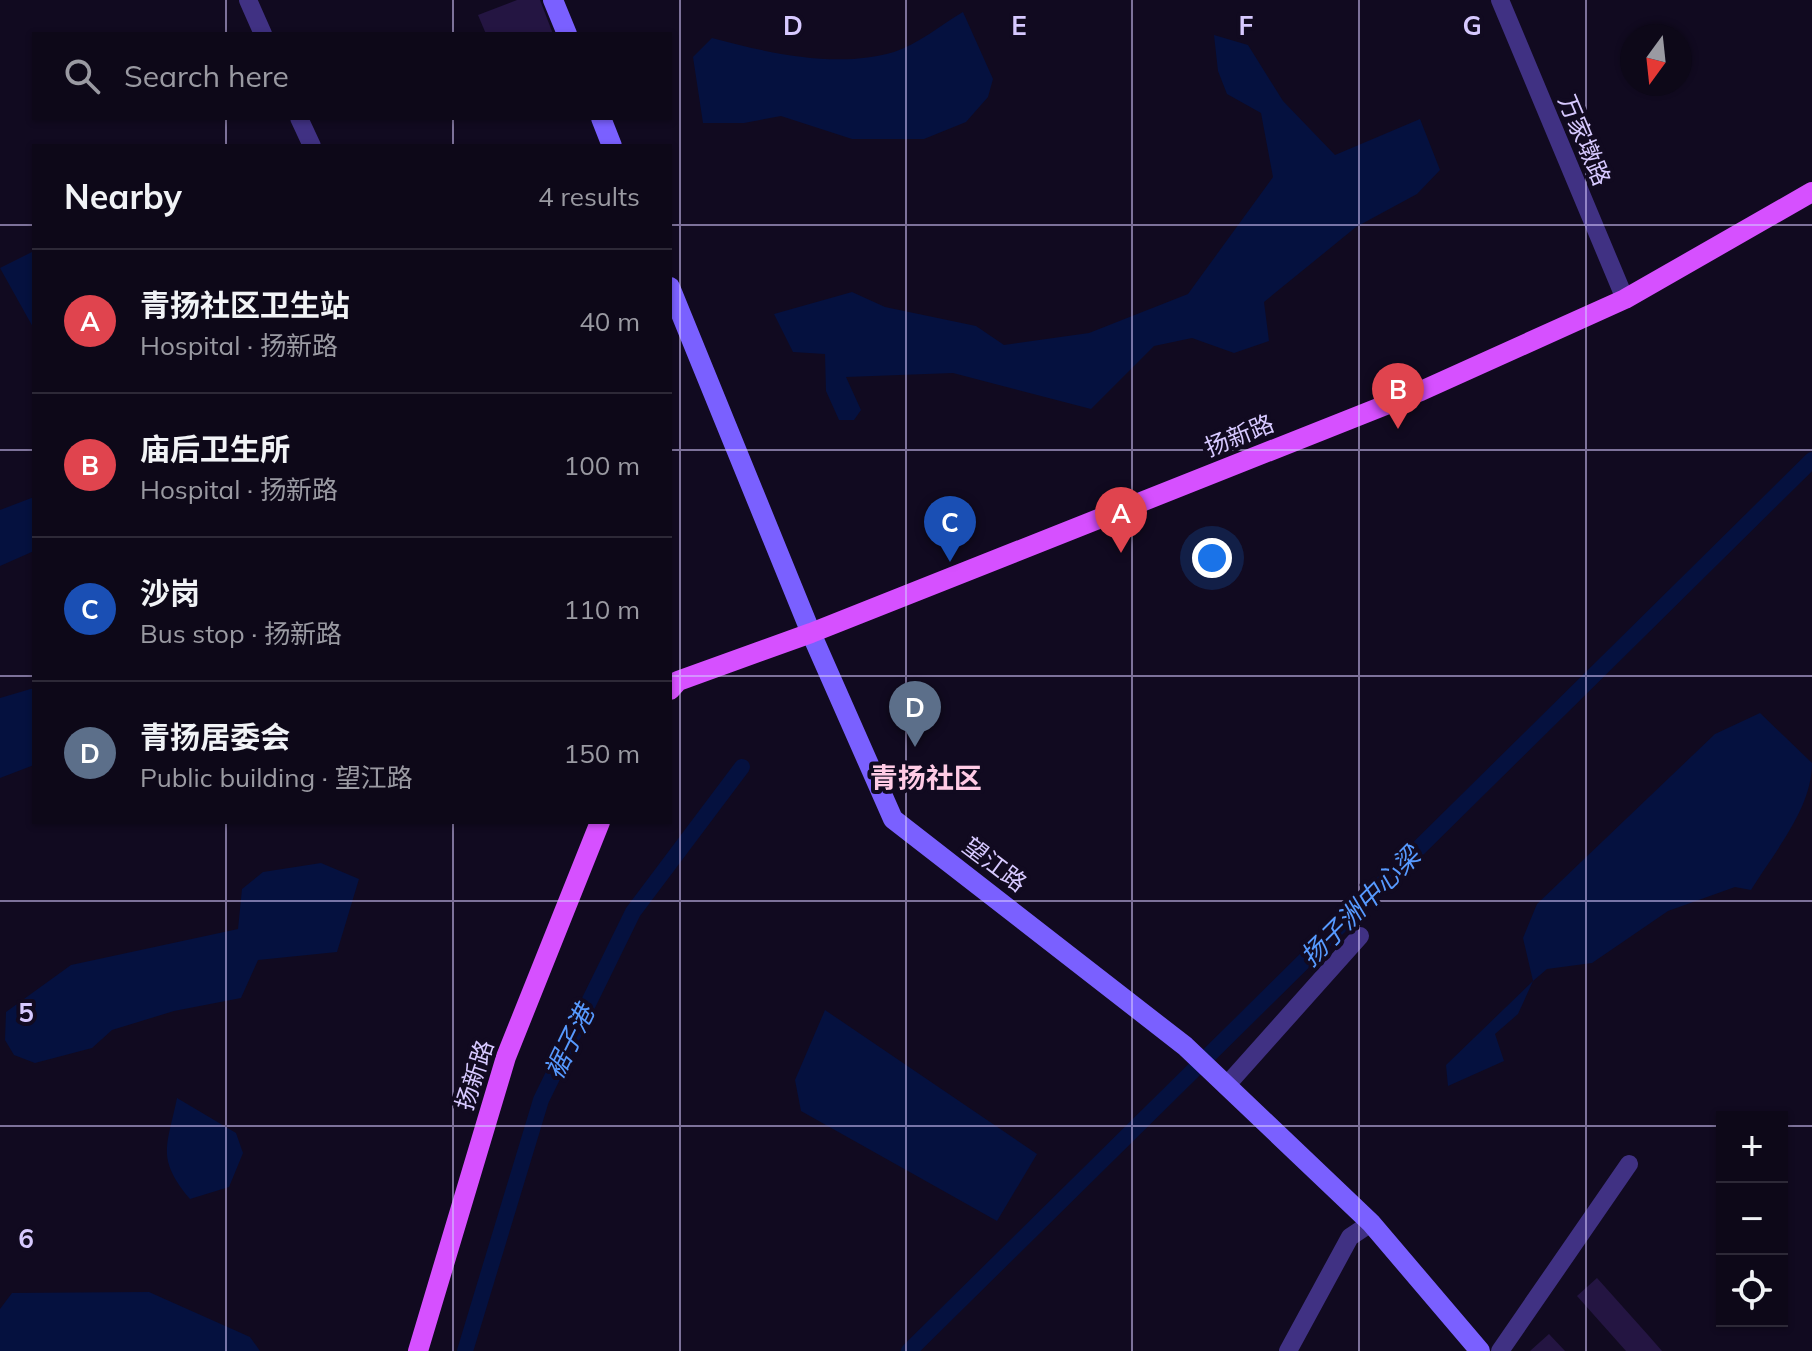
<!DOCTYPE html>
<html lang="en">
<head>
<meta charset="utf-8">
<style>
  :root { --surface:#0d0818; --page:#1b1625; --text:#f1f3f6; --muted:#9a9aa2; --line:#2d2937; --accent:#db2777 }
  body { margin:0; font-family:Mulish,"Noto Sans SC",sans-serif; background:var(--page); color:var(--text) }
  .controls { position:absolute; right:24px; bottom:24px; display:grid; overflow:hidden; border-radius:0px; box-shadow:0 2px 6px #0004 }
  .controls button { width:72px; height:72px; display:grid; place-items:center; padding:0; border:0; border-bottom:2px solid var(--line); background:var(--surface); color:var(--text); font:40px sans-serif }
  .compass { position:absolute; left:1620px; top:24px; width:72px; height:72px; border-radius:50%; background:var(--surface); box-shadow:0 2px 6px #0004; rotate:195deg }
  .you { position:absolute; left:1212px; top:558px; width:28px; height:28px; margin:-20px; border:6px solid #fff; border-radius:50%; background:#1a73e8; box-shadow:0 0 0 12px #1a73e833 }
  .badge { display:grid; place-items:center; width:52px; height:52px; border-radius:50%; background:var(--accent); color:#fff; font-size:26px; font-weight:700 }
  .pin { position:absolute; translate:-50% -66px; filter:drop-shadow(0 2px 4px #0008) }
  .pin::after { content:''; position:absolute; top:42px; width:28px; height:24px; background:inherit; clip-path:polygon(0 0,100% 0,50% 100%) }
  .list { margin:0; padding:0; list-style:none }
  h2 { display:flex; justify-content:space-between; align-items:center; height:104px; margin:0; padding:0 32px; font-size:34px }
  h2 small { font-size:26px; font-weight:400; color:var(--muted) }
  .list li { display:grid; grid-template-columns:52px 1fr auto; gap:24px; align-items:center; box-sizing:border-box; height:144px; padding:0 32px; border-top:2px solid var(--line) }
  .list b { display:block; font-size:30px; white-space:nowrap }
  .list p { margin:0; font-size:26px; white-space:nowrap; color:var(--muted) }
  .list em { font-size:26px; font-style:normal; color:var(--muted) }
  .icon { flex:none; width:44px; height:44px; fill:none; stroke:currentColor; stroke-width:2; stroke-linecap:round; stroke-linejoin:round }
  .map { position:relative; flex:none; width:1812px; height:1351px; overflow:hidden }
  .search { position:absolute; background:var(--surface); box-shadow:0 2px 6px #0004; left:32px; top:32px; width:640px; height:88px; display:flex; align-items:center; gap:20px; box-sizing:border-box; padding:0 28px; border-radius:0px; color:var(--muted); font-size:30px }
  .panel { position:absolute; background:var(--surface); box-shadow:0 2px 6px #0004; left:32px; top:144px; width:640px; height:680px; border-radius:0px }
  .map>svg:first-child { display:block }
</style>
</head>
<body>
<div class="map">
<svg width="1812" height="1351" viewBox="0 0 1812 1351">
  <rect width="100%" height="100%" fill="#110a20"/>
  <g fill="#05113f">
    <path d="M963,12L993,79L988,97L966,122L924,139H852L781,116L744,123H703L693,57L712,38C768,53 838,69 894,52C918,44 941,25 963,12Z"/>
    <path d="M1214,35L1248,45L1283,101L1335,155L1420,119L1440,170L1417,194L1356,227L1264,302L1269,341L1234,353L1192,338L1154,346L1091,409L953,373L846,377L861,410L854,420H839L826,391L825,354L793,352L774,314L852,292L885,307L976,326L1004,345L1089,333L1188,294L1273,177L1261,113L1227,94L1218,71Z"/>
    <path d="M34,251V329L0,268Z"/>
    <path d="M34,497V551L0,566V510Z"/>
    <path d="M34,688V765L0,778V698Z"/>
    <path d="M1760,713L1812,763C1812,809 1774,852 1751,890L1735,887L1668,911L1592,963L1547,969L1533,981L1518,1014L1495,1034L1504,1061L1448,1086L1446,1065L1533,981L1523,938L1537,904L1715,734Z"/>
    <path d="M321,863L359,879L337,952L258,960L241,998L174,1011L112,1030L92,1048L35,1063L14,1055L5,1040L6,1012L71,965L238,929L242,889L263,872Z"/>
    <path d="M825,1010L1037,1154L997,1221L801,1111L795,1080Z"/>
    <path d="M177,1098L236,1133L243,1153L229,1187L190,1199C156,1158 167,1147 177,1098Z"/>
    <path d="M149,1292L250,1337L260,1351H0V1309L12,1293Z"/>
  </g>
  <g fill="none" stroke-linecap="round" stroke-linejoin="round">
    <g stroke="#05113f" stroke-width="16">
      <path d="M465,1351L541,1100L633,912L742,767"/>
      <path d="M909,1351L1812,460"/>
    </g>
  </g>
  <g fill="#241542">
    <path d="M517,0H540L553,34H486L478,15Z"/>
    <path d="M1597,1278L1648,1335L1662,1351H1626L1577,1296Z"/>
    <path d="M1549,1334L1565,1351H1530Z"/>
  </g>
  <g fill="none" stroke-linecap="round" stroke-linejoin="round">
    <g stroke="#403183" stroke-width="18">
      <path d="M248,0L263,34"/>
      <path d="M1500,0L1625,299"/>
      <path d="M299,118L312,146"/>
      <path d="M1226,1086L1360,936"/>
      <path d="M1288,1351L1350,1237L1371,1223"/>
      <path d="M1500,1351L1629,1164"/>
    </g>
    <g stroke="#7a60ff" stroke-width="20">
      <path d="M553,0L567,34"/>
      <path d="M601,118L612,146"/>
      <path d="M670,287L811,633L893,819L1185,1046L1371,1223L1480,1351"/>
    </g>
    <g stroke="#d650ff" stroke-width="20">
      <path d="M670,690L678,681L811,633L1421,391L1625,299L1812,192"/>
      <path d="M418,1351L506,1057L600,822"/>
    </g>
  </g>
  <path fill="none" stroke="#d7c9ff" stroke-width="2" stroke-opacity="0.55" d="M226,0V34M453,0V34M680,0V1351M906,0V1351M1132,0V1351M1359,0V1351M1586,0V1351M226,118V146M453,118V146M0,225H34M670,225H1812M0,450H34M670,450H1812M0,676H34M670,676H1812M226,822V1351M453,822V1351M0,901H1812M0,1126H1722M1782,1126H1812"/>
  <g text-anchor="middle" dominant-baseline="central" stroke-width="8" stroke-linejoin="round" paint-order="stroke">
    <g font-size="24" fill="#d7c9ff" stroke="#110a20">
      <text transform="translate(1585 140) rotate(67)">万家墩路</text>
      <text transform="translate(1239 435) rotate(-22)">扬新路</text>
      <text transform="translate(995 864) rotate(37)">望江路</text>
      <text transform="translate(474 1075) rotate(-72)">扬新路</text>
    </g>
    <g font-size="26" font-style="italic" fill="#579aff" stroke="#110a20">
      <text transform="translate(1360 906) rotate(-45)">扬子洲中心梁</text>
      <text transform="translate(569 1042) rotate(-64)">裾子港</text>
    </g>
    <g font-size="28" font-weight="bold" fill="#ffcbe5" stroke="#110a20">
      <text x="926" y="777">青扬社区</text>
    </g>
  </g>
  <g font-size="26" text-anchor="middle" font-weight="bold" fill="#d7c9ff" stroke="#110a20" stroke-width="8" stroke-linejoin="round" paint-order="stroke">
    <text x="793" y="35">D</text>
    <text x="1019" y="35">E</text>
    <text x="1246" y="35">F</text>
    <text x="1472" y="35">G</text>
    <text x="26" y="1022">5</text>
    <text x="26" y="1248">6</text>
  </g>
</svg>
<div class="controls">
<button>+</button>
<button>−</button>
<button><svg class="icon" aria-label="locate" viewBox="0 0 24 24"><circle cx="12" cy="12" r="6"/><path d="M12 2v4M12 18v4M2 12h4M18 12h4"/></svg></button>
</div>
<svg class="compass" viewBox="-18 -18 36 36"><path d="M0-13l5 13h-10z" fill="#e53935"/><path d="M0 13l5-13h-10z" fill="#9a9aa2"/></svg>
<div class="you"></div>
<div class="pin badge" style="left:1121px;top:553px;background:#e0444e">A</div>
<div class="pin badge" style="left:1398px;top:429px;background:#e0444e">B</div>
<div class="pin badge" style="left:950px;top:562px;background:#1a4fb4">C</div>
<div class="pin badge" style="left:915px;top:747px;background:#5c6f8a">D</div>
<div class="search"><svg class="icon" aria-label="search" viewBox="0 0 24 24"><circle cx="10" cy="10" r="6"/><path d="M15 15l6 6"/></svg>Search here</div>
<section class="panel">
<h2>Nearby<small>4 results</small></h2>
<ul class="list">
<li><span class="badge" style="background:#e0444e">A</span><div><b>青扬社区卫生站</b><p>Hospital · 扬新路</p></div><em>40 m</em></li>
<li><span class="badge" style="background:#e0444e">B</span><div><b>庙后卫生所</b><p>Hospital · 扬新路</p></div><em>100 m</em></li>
<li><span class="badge" style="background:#1a4fb4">C</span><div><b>沙岗</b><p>Bus stop · 扬新路</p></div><em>110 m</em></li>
<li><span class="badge" style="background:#5c6f8a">D</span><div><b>青扬居委会</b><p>Public building · 望江路</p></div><em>150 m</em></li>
</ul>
</section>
</div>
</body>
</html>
